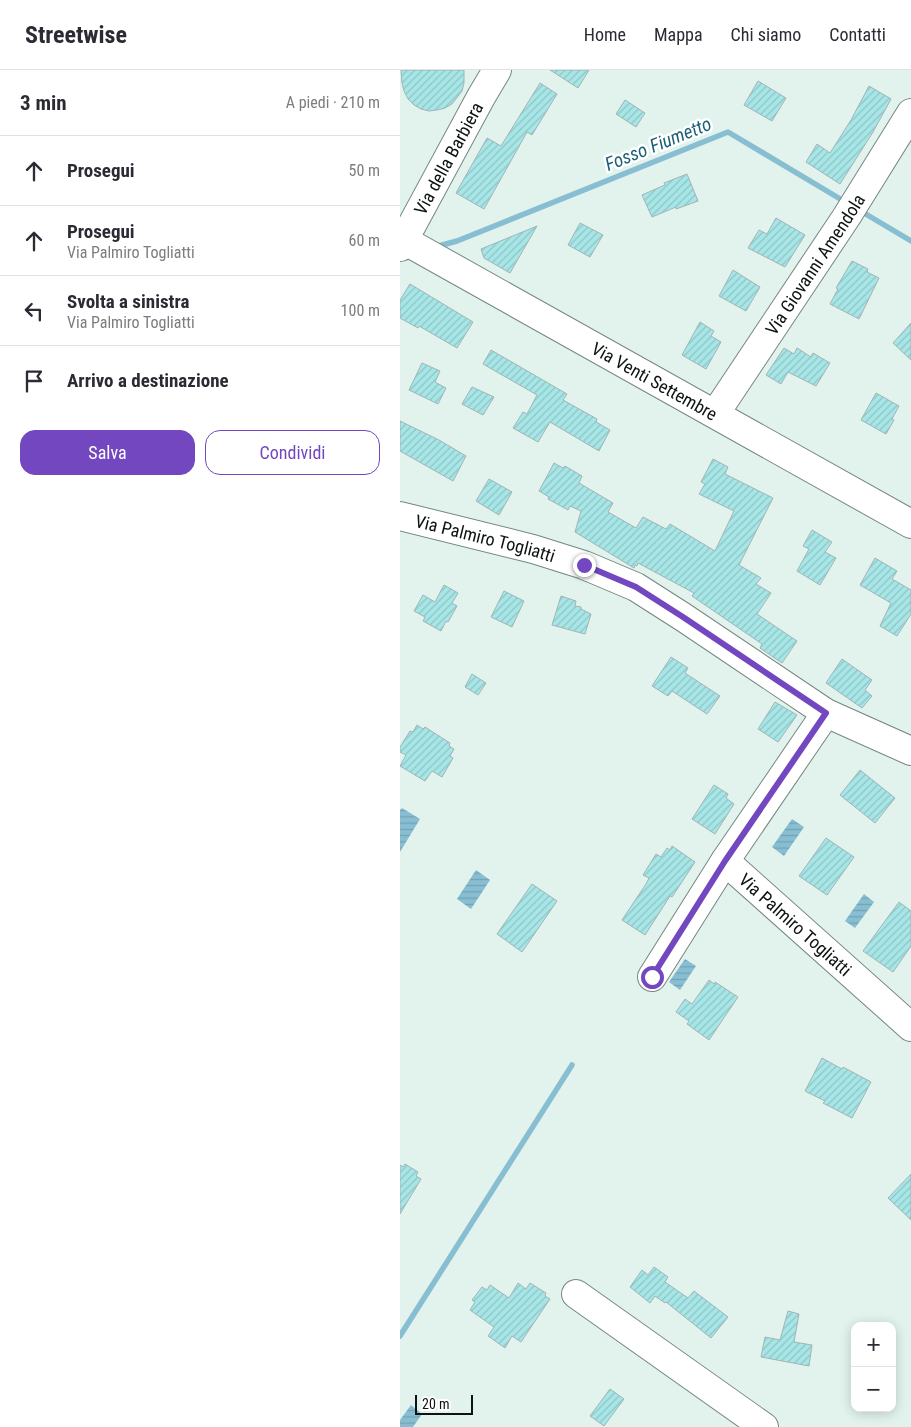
<!DOCTYPE html>
<html lang="it">
<head>
<meta charset="utf-8">
<style>
  :root { --surface:#fff; --page:#f2f2f3; --text:#2b2b33; --muted:#7c7c81; --line:#e1e1e2; --accent:#7247bf }
  body { margin:0; font-family:"Roboto Condensed",sans-serif; background:var(--page); color:var(--text) }
  .controls { position:absolute; right:15px; bottom:15px; display:grid; overflow:hidden; border-radius:10px; box-shadow:0 2px 12px #0003 }
  .controls button { width:45px; height:45px; display:grid; place-items:center; padding:0; border:0; border-bottom:1px solid var(--line); background:var(--surface); color:var(--text); font:25px sans-serif }
  .scale { position:absolute; left:15px; bottom:12px; width:58px; box-sizing:border-box; padding-left:5px; border:2px solid #0d1311; border-top:0; font-size:14px; line-height:18px; white-space:nowrap; color:#0d1311; -webkit-text-stroke:4px #fff; paint-order:stroke }
  .stop { position:absolute; width:15px; height:15px; margin:-11px; border:4px solid #7247bf; border-radius:50%; background:#fff }
  .stop.end { background:#7247bf; border-color:#fff; box-shadow:0 1px 5px #0008 }
  .list { margin:0; padding:0; list-style:none }
  h2 { display:flex; justify-content:space-between; align-items:center; height:65px; margin:0; padding:0 20px; font-size:21px }
  h2 small { font-size:16px; font-weight:400; color:var(--muted) }
  .list li { display:grid; grid-template-columns:32px 1fr auto; gap:15px; align-items:center; box-sizing:border-box; height:70px; padding:0 20px; border-top:1px solid var(--line) }
  .list b { display:block; font-size:19px; white-space:nowrap }
  .list p { margin:0; font-size:16px; white-space:nowrap; color:var(--muted) }
  .list em { font-size:16px; font-style:normal; color:var(--muted) }
  .actions { display:flex; gap:10px; padding:15px 20px }
  .actions a { flex:1; padding:11px 0; border:1px solid var(--accent); border-radius:15px; text-align:center; font-size:18px; color:var(--accent) }
  .actions .main { background:var(--accent); color:#fff }
  .icon { flex:none; width:28px; height:28px; fill:none; stroke:currentColor; stroke-width:2; stroke-linecap:round; stroke-linejoin:round }
  .map { position:relative; flex:none; width:511px; height:1357px; overflow:hidden }
  header { display:flex; align-items:center; gap:30px; box-sizing:border-box; height:70px; padding:0 25px; background:var(--surface); border-bottom:1px solid var(--line) }
  header strong { font-size:24px }
  nav { display:flex; gap:28px; margin-inline-start:auto; font-size:18px }
  main { display:flex }
  aside { flex:1; background:var(--surface) }
  .map>svg:first-child { display:block }
</style>
</head>
<body>
<header>
<strong>Streetwise</strong>
<nav><a>Home</a><a>Mappa</a><a>Chi siamo</a><a>Contatti</a></nav>
</header>
<main>
<aside>
<h2>3 min<small>A piedi · 210 m</small></h2>
<ul class="list">
<li><svg class="icon" aria-label="ahead" viewBox="0 0 24 24"><path d="M12 20V5M6 11l6-6 6 6"/></svg><div><b>Prosegui</b></div><em>50 m</em></li>
<li><svg class="icon" aria-label="ahead" viewBox="0 0 24 24"><path d="M12 20V5M6 11l6-6 6 6"/></svg><div><b>Prosegui</b><p>Via Palmiro Togliatti</p></div><em>60 m</em></li>
<li><svg class="icon" aria-label="left" viewBox="0 0 24 24"><path d="M17 20v-9H6M10 6l-5 5 5 5"/></svg><div><b>Svolta a sinistra</b><p>Via Palmiro Togliatti</p></div><em>100 m</em></li>
<li><svg class="icon" aria-label="arrive" viewBox="0 0 24 24"><path d="M6 21V4h12l-3 4 3 4H6"/></svg><div><b>Arrivo a destinazione</b></div></li>
</ul>
<div class="actions"><a class="main">Salva</a><a>Condividi</a></div>
</aside>
<div class="map">
<svg width="511" height="1357" viewBox="0 0 511 1357">
  <defs>
    <pattern id="water-rules" width="6" height="5" patternUnits="userSpaceOnUse" patternTransform="scale(1.25)"><rect width="6" height="5" fill="#88bed2"/><path d="M0 2.5h6" fill="none" stroke="#74a2b3"/></pattern>
    <pattern id="building-hatch" width="6" height="6" patternUnits="userSpaceOnUse" patternTransform="scale(1.25)"><rect width="6" height="6" fill="#a7e6e7"/><path d="M-1 1l2-2M0 6l6-6M5 7l2-2" fill="none" stroke="#8fc4c5"/></pattern>
  </defs>
  <rect width="100%" height="100%" fill="#e2f3ed"/>
  <g fill="url(#water-rules)">
    <path d="M2,738L20,749L0,782V740Z"/>
    <path d="M392,749L404,757L384,786L372,777Z"/>
    <path d="M76,800L90,810L71,839L57,829Z"/>
    <path d="M464,824L474,832L455,858L445,851Z"/>
    <path d="M285,889L296,896L280,920L269,912Z"/>
    <path d="M11,1335L22,1344L13,1357H0V1350Z"/>
  </g>
  <g fill="none" stroke-linecap="round" stroke-linejoin="round">
    <g stroke="#88bed2" stroke-width="5.5">
      <path d="M459,140L511,171"/>
      <path d="M35,177L57,171L328,62L447,133"/>
      <path d="M0,1266L172,995"/>
    </g>
  </g>
  <g fill="url(#building-hatch)" stroke="#a2b4b5">
    <path d="M1,0H64V13L62,21L52,34L45,38L37,40L29,41L21,39L14,35L8,29L4,21L2,13Z"/>
    <path d="M150,0H189L178,18Z"/>
    <path d="M358,11L386,28L372,51L344,35Z"/>
    <path d="M140,13L157,24L132,65L127,62L84,139L56,123L87,68L101,76Z"/>
    <path d="M469,16L491,29L473,62L440,114L406,92L417,74L430,83L451,50Z"/>
    <path d="M225,30L245,43L236,57L216,44Z"/>
    <path d="M287,104L298,131L276,139V137L252,147L242,125L265,115L264,113Z"/>
    <path d="M376,148L405,165L385,197L348,178L359,160L367,164Z"/>
    <path d="M180,153L203,165L190,187L168,175Z"/>
    <path d="M137,156L110,203L84,188L81,179Z"/>
    <path d="M452,191L468,199L467,202L479,208L459,249L430,234L438,219L436,218Z"/>
    <path d="M333,200L360,217L346,241L319,226Z"/>
    <path d="M10,214L73,252L57,278L19,256L18,258L0,248V230Z"/>
    <path d="M300,252L314,261L311,266L321,272L306,299L282,285Z"/>
    <path d="M511,253V290L493,273Z"/>
    <path d="M384,278L394,284L397,278L411,287L413,283L430,293L416,316L388,302L381,314L366,305Z"/>
    <path d="M91,280L167,324L163,330L197,349L196,352L210,360L199,381L150,352L138,372L113,358L123,342L127,344L137,325L83,294Z"/>
    <path d="M22,293L40,301L35,312L46,318L38,334L9,320Z"/>
    <path d="M72,317L94,327L83,345L62,334Z"/>
    <path d="M476,323L499,336L492,349L494,350L486,364L461,350Z"/>
    <path d="M0,351L39,370L66,386L53,411L0,381Z"/>
    <path d="M313,389L328,397L325,404L373,428L339,495L361,508L356,514L371,523L357,544L397,571L382,593L360,578L362,574L292,526L294,523L238,493L237,496L235,495L234,498L175,462L181,441L170,436L168,440L148,429L149,427L139,421L154,393L163,398L165,396L182,406L179,413L213,433L208,442L236,458L243,447L266,459L270,454L315,481L334,441L299,424L305,414L301,412Z"/>
    <path d="M89,409L112,422L99,445L76,431Z"/>
    <path d="M412,460L432,472L425,482L436,488L420,515L397,501L409,479L403,476Z"/>
    <path d="M475,488L497,501L492,509L511,520V544L497,566L480,556L491,533L460,515Z"/>
    <path d="M44,515L58,523L52,533L57,536L48,552L46,551L41,561L23,551L25,547L14,541L23,525L35,532Z"/>
    <path d="M104,521L124,531L112,557L91,547Z"/>
    <path d="M161,526L176,531L175,536L181,537V539L191,544L185,564L152,555Z"/>
    <path d="M271,587L288,598L285,603L320,626L307,644L272,621L268,626L252,616Z"/>
    <path d="M442,589L472,610L465,620L472,626L462,638L426,613Z"/>
    <path d="M72,604L86,613L78,625L65,617Z"/>
    <path d="M375,632L397,645L378,672L358,659Z"/>
    <path d="M17,655L23,659L25,657L50,673L49,676L54,679L50,686L53,688L42,707L32,701L25,711L0,696L6,685L0,682V677L10,661L13,662Z"/>
    <path d="M460,700L495,728L475,753L440,725Z"/>
    <path d="M314,715L328,724L326,728L334,734L315,764L292,749Z"/>
    <path d="M426,768L454,787L427,825L399,806Z"/>
    <path d="M272,776L295,792L272,827L270,826L245,865L222,850L246,814L249,808L243,805L256,784L261,787L267,778L270,780Z"/>
    <path d="M132,814L157,831L122,882L97,864Z"/>
    <path d="M499,832L511,841V876L493,902L463,881Z"/>
    <path d="M309,910L314,914L315,912L338,927L309,970L287,954L289,951L276,942L285,929L292,934Z"/>
    <path d="M422,988L442,999L443,997L471,1012L452,1048L423,1033L425,1031L405,1021Z"/>
    <path d="M5,1094L18,1102L16,1106L21,1109L0,1144V1095L3,1097Z"/>
    <path d="M511,1104V1150L488,1128Z"/>
    <path d="M254,1197L268,1207L265,1212L288,1228L294,1221L328,1247L311,1268L266,1232L265,1233L255,1226L250,1233L230,1217L242,1200L248,1205Z"/>
    <path d="M118,1213L126,1219L130,1213L146,1223L145,1226L150,1229L121,1272L112,1266L105,1278L88,1266L94,1257L70,1240L75,1232L72,1230L82,1217L87,1220L90,1215L109,1228Z"/>
    <path d="M388,1241L399,1244L394,1272L412,1275L409,1296L361,1287L365,1267L380,1270Z"/>
    <path d="M210,1319L224,1329L204,1356L190,1346Z"/>
  </g>
  <g fill="none" stroke-linecap="round" stroke-linejoin="round">
    <g stroke="#768681" stroke-width="30">
      <g id="minor">
        <path id="s1" d="M0,168L511,454"/>
        <path id="s2" d="M0,177L81,27L97,0"/>
        <path id="s3" d="M315,344L447,146L511,43"/>
        <path id="s4" d="M0,446L133,479L184,495L236,517L283,547L426,643L511,681"/>
        <path id="s5" d="M426,643L325,791L511,957"/>
        <path d="M252,907L325,791"/>
        <path d="M176,1224L364,1357"/>
      </g>
    </g>
    <use href="#minor" stroke="#fff" stroke-width="28"/>
  </g>
  <g fill="none" stroke-linecap="round" stroke-linejoin="round">
    <path stroke="#7247bf" stroke-width="6" d="M184,495L236,517L283,547L426,643L325,791L252,907"/>
  </g>
  <g text-anchor="middle" dominant-baseline="central" stroke-width="5" stroke-linejoin="round" paint-order="stroke">
    <g font-size="18" fill="#0d1311" stroke="#fff">
      <text stroke="none"><textPath href="#s2" startOffset="101">Via della Barbiera</textPath></text>
      <text stroke="none"><textPath href="#s3" startOffset="180">Via Giovanni Amendola</textPath></text>
      <text stroke="none"><textPath href="#s1" startOffset="292">Via Venti Settembre</textPath></text>
      <text stroke="none"><textPath href="#s4" startOffset="88">Via Palmiro Togliatti</textPath></text>
      <text stroke="none"><textPath href="#s5" startOffset="274">Via Palmiro Togliatti</textPath></text>
    </g>
    <g font-size="19" font-style="italic" fill="#1c6176" stroke="#fff">
      <text transform="translate(258 74) rotate(-22)">Fosso Fiumetto</text>
    </g>
  </g>
</svg>
<div class="controls">
<button>+</button>
<button>−</button>
</div>
<div class="scale">20 m</div>
<div class="stop" style="left:252px;top:907px"></div>
<div class="stop end" style="left:184px;top:495px"></div>
</div>
</main>
</body>
</html>
